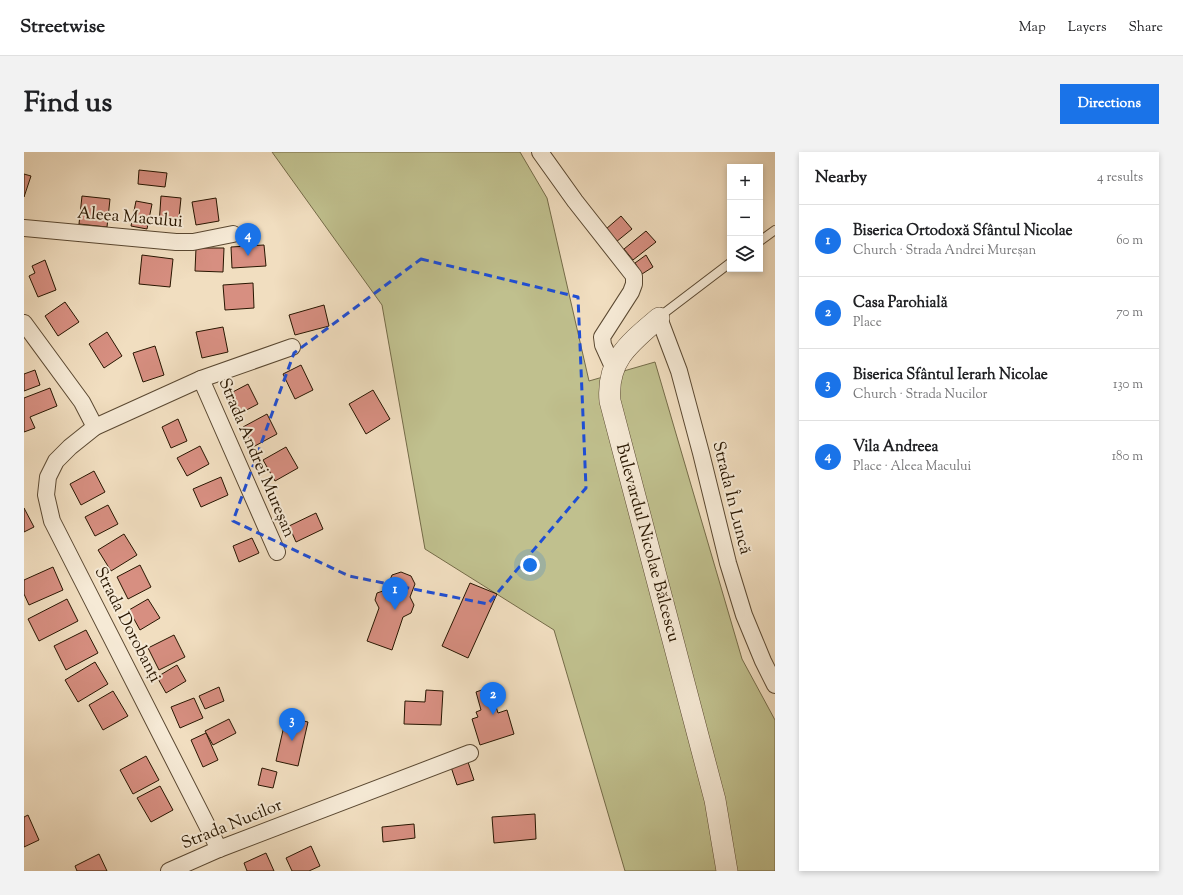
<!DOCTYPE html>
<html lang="en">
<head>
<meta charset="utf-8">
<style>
  :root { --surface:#fff; --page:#f2f2f2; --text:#202124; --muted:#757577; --line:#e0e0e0; --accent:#1a73e8 }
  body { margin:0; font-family:"Sorts Mill Goudy",serif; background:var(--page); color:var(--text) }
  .controls { position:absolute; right:12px; top:12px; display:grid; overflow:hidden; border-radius:0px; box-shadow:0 2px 6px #0003 }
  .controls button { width:36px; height:36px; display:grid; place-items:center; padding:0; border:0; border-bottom:1px solid var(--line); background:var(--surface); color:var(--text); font:20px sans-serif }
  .you { position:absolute; left:506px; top:413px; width:14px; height:14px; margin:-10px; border:3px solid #fff; border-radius:50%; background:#1a73e8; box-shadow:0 0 0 6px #1a73e833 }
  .badge { display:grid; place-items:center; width:26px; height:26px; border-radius:50%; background:var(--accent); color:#fff; font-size:13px; font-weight:700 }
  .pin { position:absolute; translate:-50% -33px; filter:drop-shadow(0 1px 2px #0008) }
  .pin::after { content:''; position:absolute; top:21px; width:14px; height:12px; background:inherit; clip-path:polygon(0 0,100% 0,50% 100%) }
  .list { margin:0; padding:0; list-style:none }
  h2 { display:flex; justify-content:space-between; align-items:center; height:52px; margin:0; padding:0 16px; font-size:17px }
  h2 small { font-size:13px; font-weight:400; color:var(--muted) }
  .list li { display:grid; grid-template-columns:26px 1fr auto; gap:12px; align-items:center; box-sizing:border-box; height:72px; padding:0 16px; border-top:1px solid var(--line) }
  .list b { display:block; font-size:15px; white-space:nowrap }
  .list p { margin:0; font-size:13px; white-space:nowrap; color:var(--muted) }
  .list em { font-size:13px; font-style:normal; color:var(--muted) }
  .icon { flex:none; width:22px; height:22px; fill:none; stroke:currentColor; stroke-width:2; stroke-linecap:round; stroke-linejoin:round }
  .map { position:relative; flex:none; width:751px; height:719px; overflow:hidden; border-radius:0px }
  header { display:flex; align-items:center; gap:24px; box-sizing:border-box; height:56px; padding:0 20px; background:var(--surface); border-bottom:1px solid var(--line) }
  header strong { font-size:19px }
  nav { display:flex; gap:22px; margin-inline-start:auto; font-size:14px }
  .intro { display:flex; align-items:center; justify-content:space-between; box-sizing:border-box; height:96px; padding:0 24px }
  h1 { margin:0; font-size:28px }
  .button { padding:10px 18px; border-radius:0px; background:var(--accent); color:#fff; font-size:14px; font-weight:700 }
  main { display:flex; gap:24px; padding:0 24px }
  aside { flex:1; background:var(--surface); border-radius:0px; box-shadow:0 2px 6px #0003 }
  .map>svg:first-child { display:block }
</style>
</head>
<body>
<header>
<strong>Streetwise</strong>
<nav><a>Map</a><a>Layers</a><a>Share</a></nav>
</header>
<div class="intro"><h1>Find us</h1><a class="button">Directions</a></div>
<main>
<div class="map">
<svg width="751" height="719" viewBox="0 0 751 719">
  <rect width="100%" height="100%" fill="#f1dec0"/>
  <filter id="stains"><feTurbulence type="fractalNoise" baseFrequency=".005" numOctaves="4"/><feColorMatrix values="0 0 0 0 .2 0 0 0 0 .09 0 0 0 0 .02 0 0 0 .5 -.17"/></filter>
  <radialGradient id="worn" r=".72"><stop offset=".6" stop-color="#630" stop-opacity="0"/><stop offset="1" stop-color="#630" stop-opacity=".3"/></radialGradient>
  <path fill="#c0c08e" stroke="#746b48" d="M248,0H496L523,46L565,229L631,210L718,507L751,568V719H601L530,478L401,397L358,153Z"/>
  <g fill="#d78f81" stroke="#281601">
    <path d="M115,18L143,21L141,35L114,32Z"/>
    <path d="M0,22L7,24L0,45Z"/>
    <path d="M58,44L86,47L83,75L55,72Z"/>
    <path d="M137,44L157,46L154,75L135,73Z"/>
    <path d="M192,46L195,69L172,73L168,50Z"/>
    <path d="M112,49L128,52L123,77L107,74Z"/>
    <path d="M597,64L608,77L592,90L582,77Z"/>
    <path d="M622,79L632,90L609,108L600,97Z"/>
    <path d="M240,93L242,114L208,116L207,95Z"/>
    <path d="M172,96H200L199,120L171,119Z"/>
    <path d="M118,103L149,107L146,135L115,132Z"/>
    <path d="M622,103L629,115L618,122L611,111Z"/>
    <path d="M21,108L32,138L14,145L5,124L11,121L8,114Z"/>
    <path d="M229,131L230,156L201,158L199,133Z"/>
    <path d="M41,150L55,170L34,184L21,164Z"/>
    <path d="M300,153L305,174L271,183L265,163Z"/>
    <path d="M199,175L204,200L178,206L172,180Z"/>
    <path d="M83,180L98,204L80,216L65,192Z"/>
    <path d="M131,194L140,223L119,230L109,201Z"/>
    <path d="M277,213L289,238L271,247L259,222Z"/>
    <path d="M11,218L16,233L0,239V222Z"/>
    <path d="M224,232L234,252L213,263L203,243Z"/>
    <path d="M26,236L33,254L6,265L11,276L0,280V246Z"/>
    <path d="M349,238L366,267L342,282L325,252Z"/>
    <path d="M243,262L253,282L229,295L219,275Z"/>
    <path d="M154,267L163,289L147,296L138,275Z"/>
    <path d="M176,294L185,312L163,324L153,306Z"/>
    <path d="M262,295L274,316L251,329L239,308Z"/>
    <path d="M70,319L81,340L57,353L46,332Z"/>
    <path d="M197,325L204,343L177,355L169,337Z"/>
    <path d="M84,353L94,372L71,384L61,365Z"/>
    <path d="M0,356L10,375L0,380Z"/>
    <path d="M292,361L299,377L272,390L265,374Z"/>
    <path d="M100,382L113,403L87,419L74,398Z"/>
    <path d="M228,386L235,401L215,410L209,394Z"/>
    <path d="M116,413L127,435L104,447L93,425Z"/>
    <path d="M29,415L39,438L5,453L0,442V428Z"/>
    <path d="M377,420L387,424L391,432L386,445L390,453L387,461L379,465L368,498L343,489L355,456L351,448L353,441L362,438L368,423Z"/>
    <path d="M446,431L473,442L444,506L418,494Z"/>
    <path d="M43,447L54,469L15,489L4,467Z"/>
    <path d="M124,447L136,466L116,478L105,458Z"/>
    <path d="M62,478L74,501L42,518L30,494Z"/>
    <path d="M150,483L161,505L135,518L124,496Z"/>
    <path d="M71,510L84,532L54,550L41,528Z"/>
    <path d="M153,513L162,529L142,541L133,525Z"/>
    <path d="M195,535L200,549L181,557L175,544Z"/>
    <path d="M466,535L474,561L483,558L490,582L456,593L448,567L454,565L452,560L457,558L452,540Z"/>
    <path d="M402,538L419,539L417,573L380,572L381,549L401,550Z"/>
    <path d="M89,539L104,564L79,578L65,553Z"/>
    <path d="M170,546L179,566L156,576L147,555Z"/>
    <path d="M262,565L284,570L274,614L252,609Z"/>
    <path d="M205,567L212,581L189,593L181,579Z"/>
    <path d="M182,581L194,608L179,615L167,588Z"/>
    <path d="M122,604L135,628L109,642L96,618Z"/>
    <path d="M444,610L450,628L433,633L427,615Z"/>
    <path d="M238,616L253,620L249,636L234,633Z"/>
    <path d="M136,634L149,658L127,670L113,646Z"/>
    <path d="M511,662L512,687L470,691L468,665Z"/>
    <path d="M4,663L15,688L0,695V665Z"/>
    <path d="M390,672L391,686L359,690L358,675Z"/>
    <path d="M287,694L296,714L285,719H268L262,706Z"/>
    <path d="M242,701L250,719H223L220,711Z"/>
    <path d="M75,702L83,719H53L51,714Z"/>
  </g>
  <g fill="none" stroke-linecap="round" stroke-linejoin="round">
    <g stroke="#5a4831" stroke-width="10">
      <g id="service">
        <path d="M736,89L751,78"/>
        <path d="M635,165L706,111"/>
      </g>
    </g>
    <g stroke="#5a4831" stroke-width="18">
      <g id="minor">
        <path d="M516,0L551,49L610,124V132L607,140L578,185L579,193L589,215"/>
        <path d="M0,76L152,90H169L209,82"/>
        <path d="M635,166L655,219L677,301L704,411L720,463L739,509L751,533"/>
        <path d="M0,171L58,250L71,275"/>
        <path d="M177,227L268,195"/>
        <path d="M195,697L28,369L22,343L24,325L32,309L46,295L71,275L177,227L253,400"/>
        <path d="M145,719L195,697L446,601"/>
      </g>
    </g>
    <g stroke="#5a4831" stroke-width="22">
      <path id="tertiary" d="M635,166C607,190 582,208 586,249L691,648L703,719"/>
    </g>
    <use href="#service" stroke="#f6ead6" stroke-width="8"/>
    <use href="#minor" stroke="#f6ead6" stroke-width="16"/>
    <use href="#tertiary" stroke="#f6ead6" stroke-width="21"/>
  </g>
  <path fill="none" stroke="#1d4ed8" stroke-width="3" stroke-dasharray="8 5" stroke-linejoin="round" d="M397,107L554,145L562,336L464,452L325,424L209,369L270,201Z"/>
  <g text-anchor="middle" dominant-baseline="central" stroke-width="4" stroke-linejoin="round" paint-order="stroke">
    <g font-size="17" fill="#281601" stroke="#f6ead6">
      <text transform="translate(106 66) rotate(5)">Aleea Macului</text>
      <text transform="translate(232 306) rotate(67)">Strada Andrei Mureșan</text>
      <text transform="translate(707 346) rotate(76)">Strada În Luncă</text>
      <text transform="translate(623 391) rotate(75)">Bulevardul Nicolae Bălcescu</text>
      <text transform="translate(103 473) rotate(63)">Strada Dorobanți</text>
      <text transform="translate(208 673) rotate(-22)">Strada Nucilor</text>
    </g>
  </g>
  <rect width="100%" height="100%" filter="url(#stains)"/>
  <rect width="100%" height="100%" fill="url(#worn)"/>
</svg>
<div class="controls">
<button>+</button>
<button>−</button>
<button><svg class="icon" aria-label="layers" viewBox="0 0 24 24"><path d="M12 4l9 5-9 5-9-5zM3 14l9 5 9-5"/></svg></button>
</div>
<div class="you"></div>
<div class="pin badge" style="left:371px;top:458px">1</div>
<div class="pin badge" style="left:469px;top:563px">2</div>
<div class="pin badge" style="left:268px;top:589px">3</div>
<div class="pin badge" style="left:224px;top:104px">4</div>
</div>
<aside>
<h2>Nearby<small>4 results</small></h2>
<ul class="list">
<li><span class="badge">1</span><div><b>Biserica Ortodoxă Sfântul Nicolae</b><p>Church · Strada Andrei Mureșan</p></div><em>60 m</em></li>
<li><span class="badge">2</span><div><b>Casa Parohială</b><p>Place</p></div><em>70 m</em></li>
<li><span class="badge">3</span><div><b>Biserica Sfântul Ierarh Nicolae</b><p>Church · Strada Nucilor</p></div><em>130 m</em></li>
<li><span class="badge">4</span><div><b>Vila Andreea</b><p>Place · Aleea Macului</p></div><em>180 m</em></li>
</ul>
</aside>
</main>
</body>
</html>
